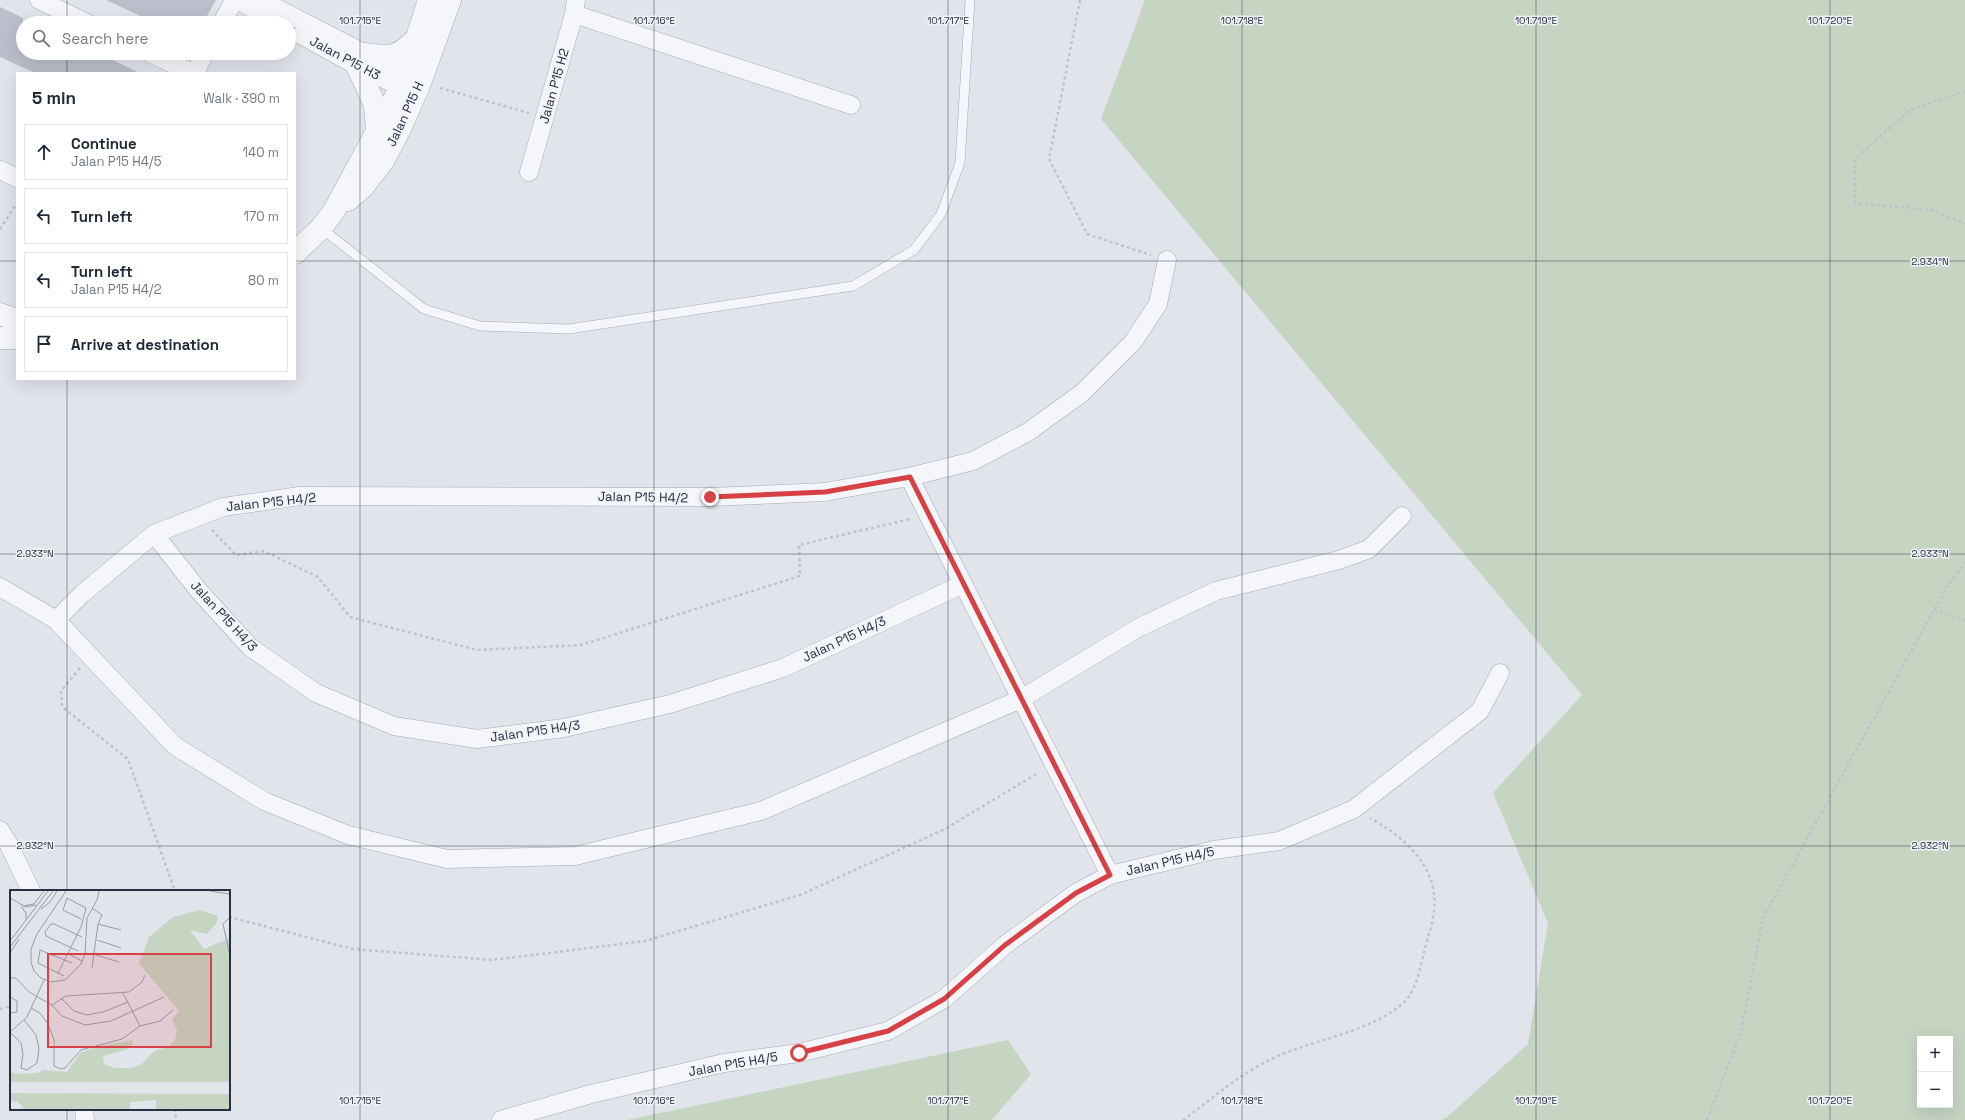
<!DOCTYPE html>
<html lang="en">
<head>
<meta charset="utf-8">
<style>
  :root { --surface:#fff; --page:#f2f2f3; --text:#1f2937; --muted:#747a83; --line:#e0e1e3 }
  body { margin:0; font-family:"Space Grotesk",sans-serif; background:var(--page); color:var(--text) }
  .controls { position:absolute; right:12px; bottom:12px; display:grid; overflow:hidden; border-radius:0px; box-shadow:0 4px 16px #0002 }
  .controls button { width:36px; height:36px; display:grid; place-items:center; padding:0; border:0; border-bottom:1px solid var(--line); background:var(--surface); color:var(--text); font:20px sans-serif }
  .stop { position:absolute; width:12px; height:12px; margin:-9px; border:3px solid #d74044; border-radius:50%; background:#fff }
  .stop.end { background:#d74044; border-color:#fff; box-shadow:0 1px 4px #0008 }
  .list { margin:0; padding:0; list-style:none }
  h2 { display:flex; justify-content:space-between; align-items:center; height:52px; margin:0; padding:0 16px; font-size:17px }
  h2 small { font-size:13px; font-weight:400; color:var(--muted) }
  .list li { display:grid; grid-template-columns:26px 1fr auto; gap:12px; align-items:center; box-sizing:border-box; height:56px; margin:0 8px 8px; padding:0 8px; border:1px solid var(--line); border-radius:0px }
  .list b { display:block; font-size:15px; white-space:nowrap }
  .list p { margin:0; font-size:13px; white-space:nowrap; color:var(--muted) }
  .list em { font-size:13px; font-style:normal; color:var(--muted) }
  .icon { flex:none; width:22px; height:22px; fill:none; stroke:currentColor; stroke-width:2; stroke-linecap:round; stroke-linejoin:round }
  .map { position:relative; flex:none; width:1965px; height:1120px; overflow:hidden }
  .search { position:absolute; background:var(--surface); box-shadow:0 4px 16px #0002; left:16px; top:16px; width:280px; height:44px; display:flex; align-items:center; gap:10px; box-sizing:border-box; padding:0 14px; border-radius:22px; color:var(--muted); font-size:15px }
  .panel { position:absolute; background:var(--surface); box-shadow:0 4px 16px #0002; left:16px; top:72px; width:280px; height:308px; border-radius:0px }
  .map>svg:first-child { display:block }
</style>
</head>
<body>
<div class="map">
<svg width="1965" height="1120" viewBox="0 0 1965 1120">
  <rect width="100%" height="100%" fill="#e2e4eb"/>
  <g fill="#c5d5c2" fill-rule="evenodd">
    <path d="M1145,0H1965V1120H1440L1446,1118L1528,1044L1548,923L1493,793L1582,695L1101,119ZM1920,1039H1950V1105H1920Z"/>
    <path d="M1008,1040L1031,1074L992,1120H627Z"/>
  </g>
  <g fill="#bbbfcb">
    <path d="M106,0H216L203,23H155Z"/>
    <path d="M0,7L23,18V53H98L140,73H35L0,57Z"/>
  </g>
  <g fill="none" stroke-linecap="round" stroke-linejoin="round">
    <g stroke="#a6aab6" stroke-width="10">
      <path id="service" d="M321,228L424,309L480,326L569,329L853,286L914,250L941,214L960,163L970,0"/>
    </g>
    <g stroke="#a6aab6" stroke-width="19">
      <g id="minor">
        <path d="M39,0L87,23"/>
        <path d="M237,0L271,19"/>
        <path d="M261,0L416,80"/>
        <path d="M574,14L851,105"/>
        <path d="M222,23L234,0"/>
        <path d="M301,35L357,66L413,93"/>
        <path d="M150,53L192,73"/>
        <path d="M195,73L205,53"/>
        <path d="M0,170L17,178"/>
        <path d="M529,172L574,14L576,0"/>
        <path d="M909,477L1110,875"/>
        <path d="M154,534L199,591L250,647L316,693L394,726L477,739L564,728L670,704L783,668L963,584"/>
        <path d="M0,587L56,620L175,746L264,801L348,835L447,859L575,856L761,811L1021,699L1138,628L1216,591L1339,560L1369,549L1402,516"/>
        <path d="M56,620L82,594L154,534L223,507L300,496L710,497L825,492L909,477L973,461L1028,432L1082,393L1133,342L1158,304L1167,260"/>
        <path d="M0,830L8,843L31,891"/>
        <path d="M84,1109L85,1120"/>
        <path d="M501,1120L591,1094L724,1063L799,1053L888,1031L944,999L1005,945L1076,893L1110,875L1214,850L1279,841L1354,809L1480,711L1500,673"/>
      </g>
    </g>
    <g stroke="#a6aab6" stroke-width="23">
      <g id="tertiary">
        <path d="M364,54C392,58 398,58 418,37"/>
        <path d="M357,66L375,105L377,132"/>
        <path d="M348,200L362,188L383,161L400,129L420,83L450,0"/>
        <path d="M295,253L321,228L334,211L401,87L429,0"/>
        <path d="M0,314L17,320"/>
        <path d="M0,338H17"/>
      </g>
    </g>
    <g stroke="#c0c2ca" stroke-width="2.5" stroke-dasharray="3 3" stroke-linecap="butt">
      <path d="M1080,0L1049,159L1087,234L1151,255"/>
      <path d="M440,88L529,113"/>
      <path d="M1965,91L1911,109L1855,159V203L1931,210L1965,223"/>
      <path d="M0,229L17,203"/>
      <path d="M212,530L236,555L264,551L318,577L350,617L477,650L581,645L800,576L799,545L910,519"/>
      <path d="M1934,610L1965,620"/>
      <path d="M80,668L61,691L62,707L128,759L175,891"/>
      <path d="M229,917L353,949L492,960L645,941L800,895L945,829L1038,773"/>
      <path d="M0,1009L11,1006"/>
      <path d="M175,1109L176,1120"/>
      <path d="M1183,1120C1213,1098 1243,1071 1278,1056C1317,1039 1368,1032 1401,1005C1416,993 1419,971 1424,953C1428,935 1437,913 1434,894C1430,859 1399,834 1370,818"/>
      <path d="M1707,1120L1741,1032L1763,918L1948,585L1965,562"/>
    </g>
    <use href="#service" stroke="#f5f6f9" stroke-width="9"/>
    <use href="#minor" stroke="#f5f6f9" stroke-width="18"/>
    <use href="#tertiary" stroke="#f5f6f9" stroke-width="22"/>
  </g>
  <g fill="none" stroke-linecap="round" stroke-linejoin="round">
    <path stroke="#d74044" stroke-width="5" d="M710,497L825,492L910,477L1110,875L1076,893L1005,945L944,999L888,1031L799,1053"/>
  </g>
  <path fill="none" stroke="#282f44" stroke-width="1" stroke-opacity="0.45" d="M67,0V23M360,0V1120M654,0V1120M948,0V1120M1242,0V1120M1536,0V1120M1830,0V1120M67,53V73M0,261H17M295,261H1965M67,379V891M0,554H1965M0,846H1965M67,1109V1120"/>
  <g text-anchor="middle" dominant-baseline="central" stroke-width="3" stroke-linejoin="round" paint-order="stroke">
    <g font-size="13" fill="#282f44" stroke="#f1f3f8">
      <text transform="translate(345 58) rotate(28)">Jalan P15 H3</text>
      <text transform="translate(554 86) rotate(-74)">Jalan P15 H2</text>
      <text transform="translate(405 114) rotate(-65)">Jalan P15 H</text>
      <text transform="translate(643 497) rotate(1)">Jalan P15 H4/2</text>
      <text transform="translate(271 502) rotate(-6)">Jalan P15 H4/2</text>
      <text transform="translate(224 616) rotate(47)">Jalan P15 H4/3</text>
      <text transform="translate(844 639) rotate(-25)">Jalan P15 H4/3</text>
      <text transform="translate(535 731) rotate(-8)">Jalan P15 H4/3</text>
      <text transform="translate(1170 861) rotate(-13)">Jalan P15 H4/5</text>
      <text transform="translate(733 1064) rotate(-10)">Jalan P15 H4/5</text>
    </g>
  </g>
  <g transform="translate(10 890)">
    <rect width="220" height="220" fill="#e2e4eb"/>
    <path d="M190,20L208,26L207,32L197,44L180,40L194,59L220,48V192H0V181L5,184L28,183L33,180L57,182L70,163L87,157L122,150L123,153L119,159L93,166L94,174L105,178H122L132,174L144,161L158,157L165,150L167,140L162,130L169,121L129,73L139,47L163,27ZM0,203L220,204V219H146V210L120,212V219H14L8,212L0,210Z" fill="#c5d5c2"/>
    <path fill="none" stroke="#989ca8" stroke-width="1" d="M56,1L27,44L21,59V72L24,81L31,88L41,92L55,90L71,74L75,64L77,28L87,10L89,1M200,1L220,4M0,8L16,17L26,15M11,16L16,23V29M13,16L24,14L34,1M31,19L40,12L47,1M220,27L213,34L220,66M88,34L111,40M87,50L111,58M0,51L38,1M0,57L43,1M68,61L36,46L35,42L41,34H44L72,47M0,63L9,49M57,63L72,71M86,65L109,72M82,78L88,34L92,25L82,18M48,83L71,37L76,18L57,8L53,20L71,29M54,86L28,73L30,60L62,73M0,88H6L19,102L42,115L52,126L75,135L101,131L154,107M113,103L130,136M0,107L7,111V122L0,123M51,108L64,121L77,125L93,122L118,112M42,115L56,106L119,102L132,92L135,85M21,118L30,123L38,134L44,150V176L51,179L55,178L71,160L112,149L130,136L150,131L163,120M14,130L26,145L29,158L27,173L17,180L11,178L13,164L11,153L0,142L17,127L34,90"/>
    <path fill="#d74044" fill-opacity="0.15" stroke="#d74044" stroke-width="2" d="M38,64H201V157H38Z"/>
    <rect width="220" height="220" fill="none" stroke="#282f44" stroke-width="2"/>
  </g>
  <g font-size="10" text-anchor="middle" fill="#282f44" stroke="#f1f3f8" stroke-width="3" stroke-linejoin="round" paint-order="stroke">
    <text x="360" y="24">101.715°E</text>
    <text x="654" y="24">101.716°E</text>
    <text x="948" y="24">101.717°E</text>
    <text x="1242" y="24">101.718°E</text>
    <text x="1536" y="24">101.719°E</text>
    <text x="1830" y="24">101.720°E</text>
    <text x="1930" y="265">2.934°N</text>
    <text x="35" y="557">2.933°N</text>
    <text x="1930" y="557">2.933°N</text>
    <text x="35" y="849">2.932°N</text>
    <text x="1930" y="849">2.932°N</text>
    <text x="360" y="1104">101.715°E</text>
    <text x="654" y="1104">101.716°E</text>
    <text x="948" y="1104">101.717°E</text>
    <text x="1242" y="1104">101.718°E</text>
    <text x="1536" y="1104">101.719°E</text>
    <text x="1830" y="1104">101.720°E</text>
  </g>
</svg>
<div class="controls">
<button>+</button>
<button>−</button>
</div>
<div class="stop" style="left:799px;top:1053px"></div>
<div class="stop end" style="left:710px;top:497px"></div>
<div class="search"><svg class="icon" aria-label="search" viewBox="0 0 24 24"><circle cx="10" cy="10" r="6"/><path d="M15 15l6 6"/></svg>Search here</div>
<section class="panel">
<h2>5 min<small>Walk · 390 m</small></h2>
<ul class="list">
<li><svg class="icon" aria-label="ahead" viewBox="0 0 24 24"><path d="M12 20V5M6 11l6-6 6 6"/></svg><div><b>Continue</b><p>Jalan P15 H4/5</p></div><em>140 m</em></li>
<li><svg class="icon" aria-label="left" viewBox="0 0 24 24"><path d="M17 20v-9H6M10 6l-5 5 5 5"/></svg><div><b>Turn left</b></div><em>170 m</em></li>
<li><svg class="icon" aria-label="left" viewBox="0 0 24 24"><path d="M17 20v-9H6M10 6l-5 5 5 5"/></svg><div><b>Turn left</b><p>Jalan P15 H4/2</p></div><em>80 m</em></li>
<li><svg class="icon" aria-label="arrive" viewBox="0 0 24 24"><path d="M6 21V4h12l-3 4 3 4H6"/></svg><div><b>Arrive at destination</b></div></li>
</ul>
</section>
</div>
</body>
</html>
